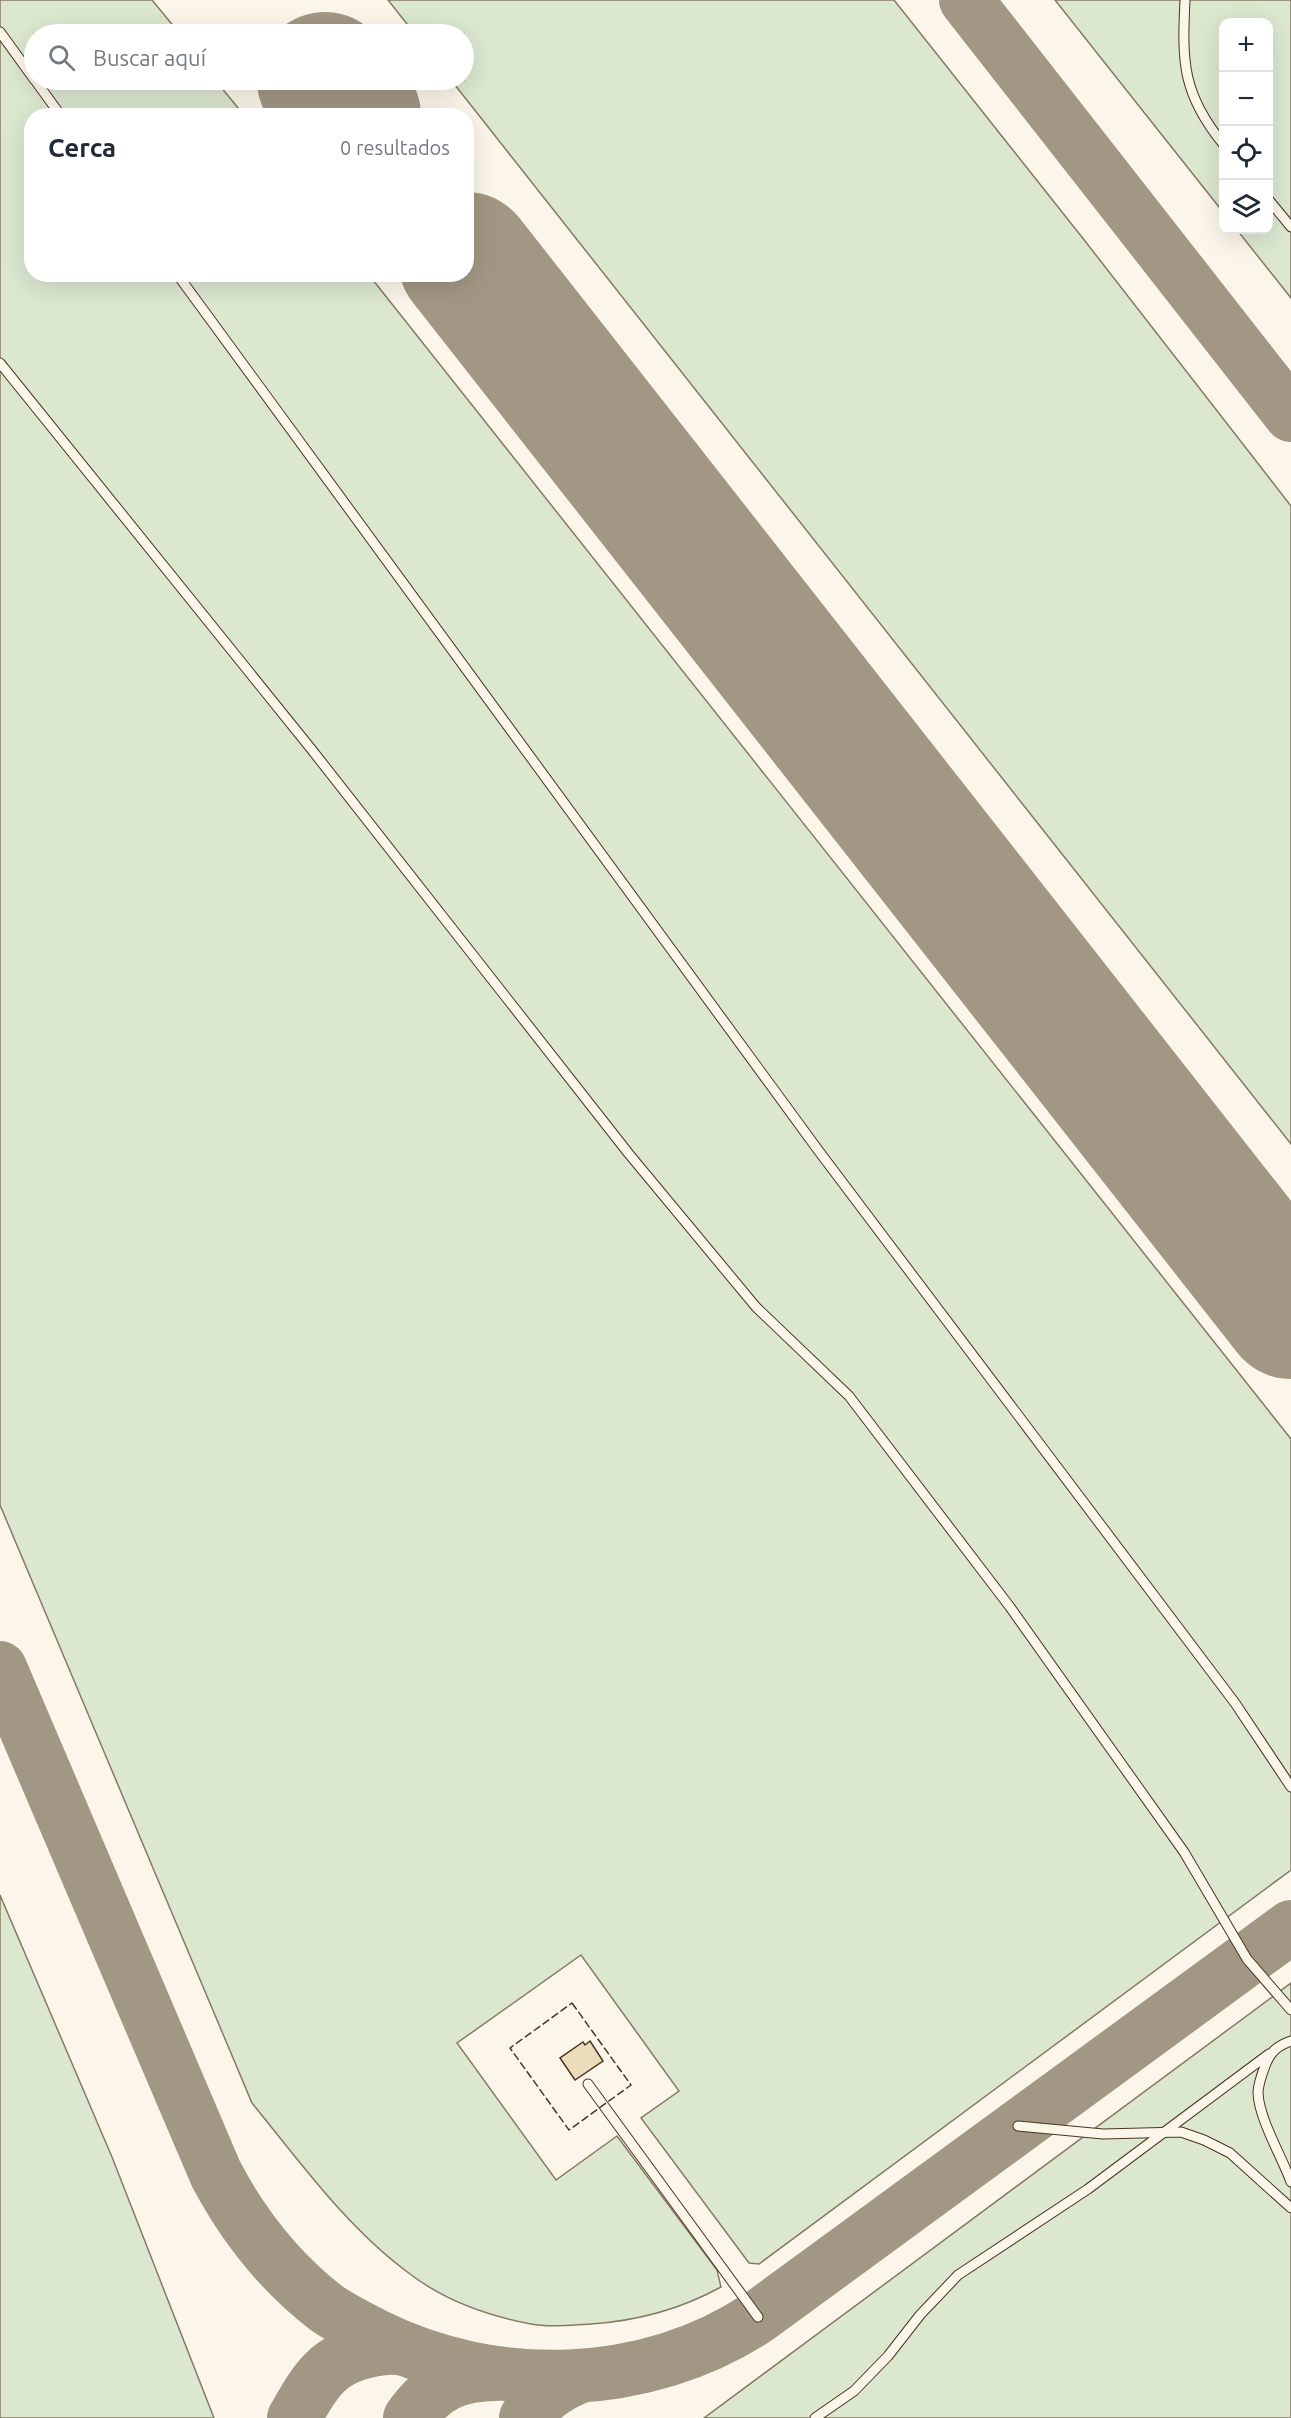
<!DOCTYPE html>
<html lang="es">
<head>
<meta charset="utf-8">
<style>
  :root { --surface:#fff; --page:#f6f6f7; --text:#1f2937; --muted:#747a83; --line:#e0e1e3 }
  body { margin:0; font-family:Ubuntu,sans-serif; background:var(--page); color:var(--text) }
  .controls { position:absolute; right:18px; top:18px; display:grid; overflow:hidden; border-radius:12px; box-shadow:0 6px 24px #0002 }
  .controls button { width:54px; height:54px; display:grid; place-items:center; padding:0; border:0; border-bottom:2px solid var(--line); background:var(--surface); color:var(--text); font:30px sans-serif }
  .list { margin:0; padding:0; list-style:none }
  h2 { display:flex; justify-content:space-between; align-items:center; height:78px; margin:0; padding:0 24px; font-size:26px }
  h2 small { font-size:20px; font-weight:400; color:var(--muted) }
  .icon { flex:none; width:33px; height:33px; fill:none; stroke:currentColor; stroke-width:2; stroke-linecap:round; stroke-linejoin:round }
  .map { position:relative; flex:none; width:1291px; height:2418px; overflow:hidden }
  .search { position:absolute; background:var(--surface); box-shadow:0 6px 24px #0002; left:24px; top:24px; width:450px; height:66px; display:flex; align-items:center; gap:15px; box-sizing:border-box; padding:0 21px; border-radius:33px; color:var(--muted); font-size:22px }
  .panel { position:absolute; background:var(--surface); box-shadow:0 6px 24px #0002; left:24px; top:108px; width:450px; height:174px; border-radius:24px }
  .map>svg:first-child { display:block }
</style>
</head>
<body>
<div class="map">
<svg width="1291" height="2418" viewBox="0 0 1291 2418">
  <rect width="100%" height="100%" fill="#fbf6e9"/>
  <g fill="#dce7d0" stroke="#887966" stroke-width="1.5">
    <path d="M0,0H152L180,34H34V80H215L244,115L32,116V274L369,275L1291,1439V1870L759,2264L749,2263L641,2118L679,2091L581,1955L457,2043L556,2180L617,2136L717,2270L721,2287C681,2309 636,2321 591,2324C572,2325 550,2328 531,2324C489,2316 444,2300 410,2274C348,2229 300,2162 252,2103L0,1505Z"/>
    <path d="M388,0H894L1085,241L1291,506V1144L451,80H464V34H415Z"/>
    <path d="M1055,0H1291V298L1237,230H1268V22H1224L1223,212Z"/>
    <path d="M0,1895L112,2157L214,2418H0Z"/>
    <path d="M1291,1983V2418H704Z"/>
  </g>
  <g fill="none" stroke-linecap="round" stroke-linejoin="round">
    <g stroke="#a29684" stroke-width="54">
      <path d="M966,0L1291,415"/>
      <path d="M1278,1294L1291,1308"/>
      <path d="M0,1668L216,2174C243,2225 279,2271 325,2307C340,2318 359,2327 376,2336C494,2395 647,2391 758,2317L1291,1927"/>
      <path d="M294,2418C314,2384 325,2360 367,2351C380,2348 391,2346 404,2349"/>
      <path d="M410,2418C432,2386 457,2374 496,2374"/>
      <path d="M526,2418C538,2398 556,2386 578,2377"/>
    </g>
    <g stroke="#a29684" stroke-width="136">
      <path d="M325,80L353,116"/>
      <path d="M466,260L1291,1311"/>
    </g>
  </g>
  <path fill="#ecdcbc" stroke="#4a3520" stroke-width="1.5" d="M590,2041L603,2061L575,2080L560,2058L583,2042L585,2045Z"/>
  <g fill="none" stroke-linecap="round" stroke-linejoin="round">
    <g stroke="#4a3520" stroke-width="11">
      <g id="lane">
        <path d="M1185,0C1182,62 1182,94 1224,145"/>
        <path d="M0,32L34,79"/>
        <path d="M35,80L61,116"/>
        <path d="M1268,199L1291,227"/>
        <path d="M177,274L818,1150L1235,1703L1291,1787"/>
        <path d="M0,363L312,750L629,1154L756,1307L849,1396L1010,1607L1184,1852L1247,1959L1291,2010"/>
        <path d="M1291,2041C1277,2046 1270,2052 1265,2066C1262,2074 1258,2084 1258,2093C1259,2119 1282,2157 1291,2182"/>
        <path d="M588,2084L758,2317"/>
        <path d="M1018,2126L1103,2134L1181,2132L1204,2140L1230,2153L1291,2208"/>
        <path d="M815,2418L854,2391L888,2356L920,2315L958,2275L1088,2189L1269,2054"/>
      </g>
    </g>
    <use href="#lane" stroke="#fbf6e9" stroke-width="9"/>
    <path stroke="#4a3520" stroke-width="1.5" stroke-dasharray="8 3" stroke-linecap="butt" d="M572,2003L631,2085L569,2130L510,2048Z"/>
  </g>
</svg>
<div class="controls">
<button>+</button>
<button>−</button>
<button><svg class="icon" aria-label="locate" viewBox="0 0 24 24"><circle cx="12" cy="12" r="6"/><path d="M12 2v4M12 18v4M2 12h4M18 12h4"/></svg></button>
<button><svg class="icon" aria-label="layers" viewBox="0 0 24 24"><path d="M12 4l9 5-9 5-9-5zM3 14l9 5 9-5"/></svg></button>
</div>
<div class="search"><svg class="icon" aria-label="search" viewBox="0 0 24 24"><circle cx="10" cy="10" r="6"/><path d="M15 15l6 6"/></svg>Buscar aquí</div>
<section class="panel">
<h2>Cerca<small>0 resultados</small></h2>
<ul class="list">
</ul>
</section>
</div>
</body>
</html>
